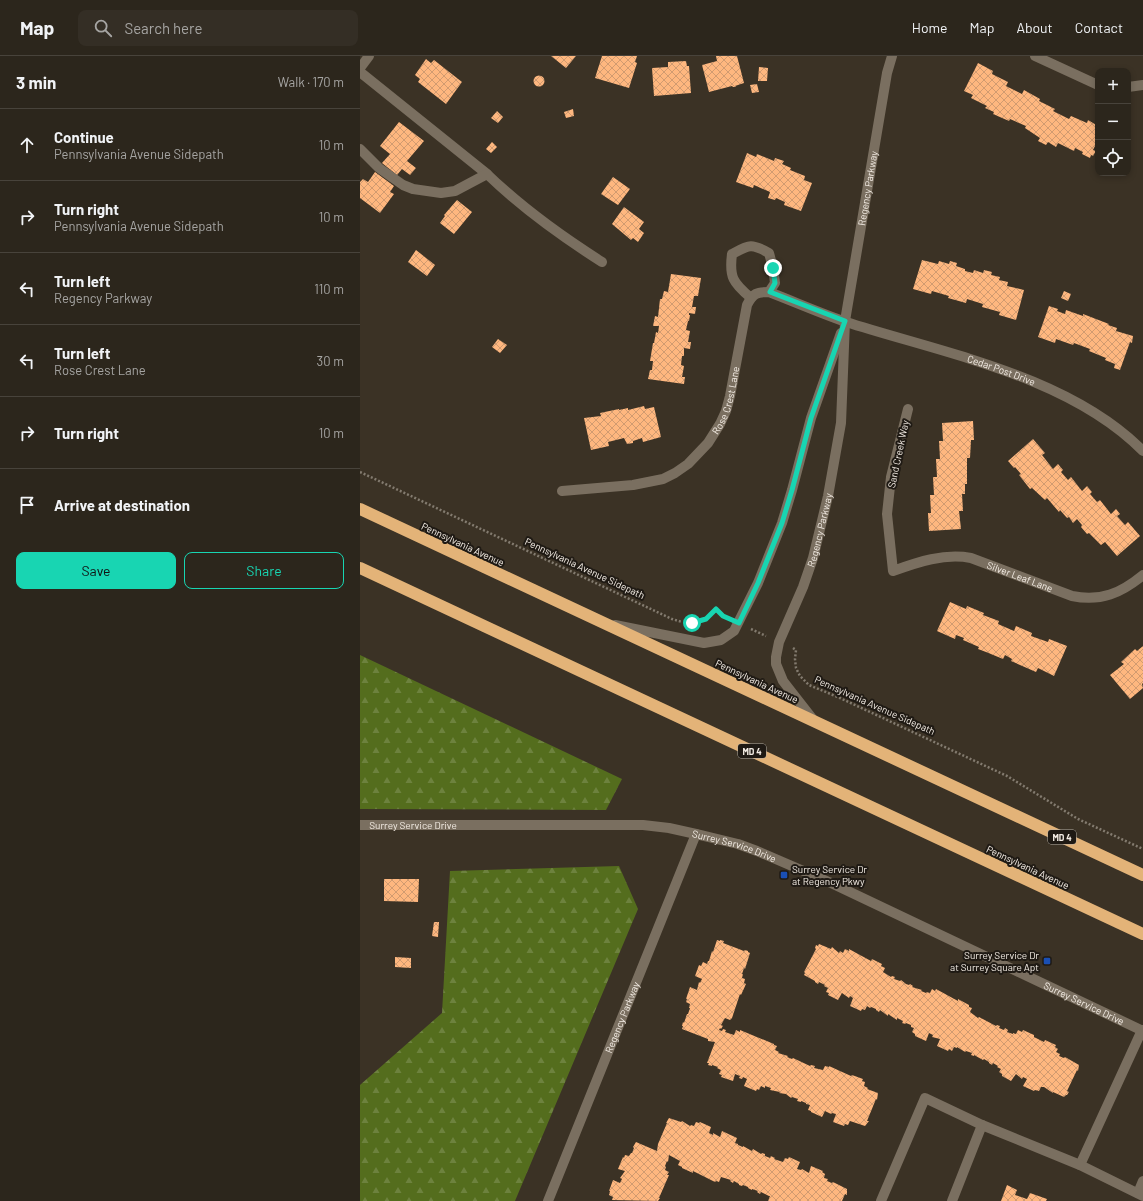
<!DOCTYPE html>
<html lang="en">
<head>
<meta charset="utf-8">
<style>
  :root { --surface:#2c261c; --page:#342e25; --text:#f1f3f6; --muted:#a6a5a3; --line:#48433b; --accent:#18d5b2 }
  body { margin:0; font-family:Barlow,sans-serif; background:var(--page); color:var(--text) }
  .controls { position:absolute; right:12px; top:12px; display:grid; overflow:hidden; border-radius:8px; box-shadow:0 2px 6px #0003 }
  .controls button { width:36px; height:36px; display:grid; place-items:center; padding:0; border:0; border-bottom:1px solid var(--line); background:var(--surface); color:var(--text); font:20px sans-serif }
  .stop { position:absolute; width:12px; height:12px; margin:-9px; border:3px solid #18d5b2; border-radius:50%; background:#fff }
  .stop.end { background:#18d5b2; border-color:#fff; box-shadow:0 1px 4px #0008 }
  .list { margin:0; padding:0; list-style:none }
  h2 { display:flex; justify-content:space-between; align-items:center; height:52px; margin:0; padding:0 16px; font-size:17px }
  h2 small { font-size:13px; font-weight:400; color:var(--muted) }
  .list li { display:grid; grid-template-columns:26px 1fr auto; gap:12px; align-items:center; box-sizing:border-box; height:72px; padding:0 16px; border-top:1px solid var(--line) }
  .list b { display:block; font-size:15px; white-space:nowrap }
  .list p { margin:0; font-size:13px; white-space:nowrap; color:var(--muted) }
  .list em { font-size:13px; font-style:normal; color:var(--muted) }
  .actions { display:flex; gap:8px; padding:12px 16px }
  .actions a { flex:1; padding:9px 0; border:1px solid var(--accent); border-radius:8px; text-align:center; font-size:14px; color:var(--accent) }
  .actions .main { background:var(--accent); color:#111 }
  .icon { flex:none; width:22px; height:22px; fill:none; stroke:currentColor; stroke-width:2; stroke-linecap:round; stroke-linejoin:round }
  .map { position:relative; flex:none; width:783px; height:1145px; overflow:hidden }
  header { display:flex; align-items:center; gap:24px; box-sizing:border-box; height:56px; padding:0 20px; background:var(--surface); border-bottom:1px solid var(--line) }
  header strong { font-size:19px }
  nav { display:flex; gap:22px; margin-inline-start:auto; font-size:14px }
  .search { width:280px; height:36px; background:var(--page); display:flex; align-items:center; gap:10px; box-sizing:border-box; padding:0 14px; border-radius:8px; color:var(--muted); font-size:15px }
  main { display:flex }
  aside { flex:1; background:var(--surface) }
  .map>svg:first-child { display:block }
</style>
</head>
<body>
<header>
<strong>Map</strong>
<div class="search"><svg class="icon" aria-label="search" viewBox="0 0 24 24"><circle cx="10" cy="10" r="6"/><path d="M15 15l6 6"/></svg>Search here</div>
<nav><a>Home</a><a>Map</a><a>About</a><a>Contact</a></nav>
</header>
<main>
<aside>
<h2>3 min<small>Walk · 170 m</small></h2>
<ul class="list">
<li><svg class="icon" aria-label="ahead" viewBox="0 0 24 24"><path d="M12 20V5M6 11l6-6 6 6"/></svg><div><b>Continue</b><p>Pennsylvania Avenue Sidepath</p></div><em>10 m</em></li>
<li><svg class="icon" aria-label="right" viewBox="0 0 24 24"><path d="M7 20v-9h11M14 6l5 5-5 5"/></svg><div><b>Turn right</b><p>Pennsylvania Avenue Sidepath</p></div><em>10 m</em></li>
<li><svg class="icon" aria-label="left" viewBox="0 0 24 24"><path d="M17 20v-9H6M10 6l-5 5 5 5"/></svg><div><b>Turn left</b><p>Regency Parkway</p></div><em>110 m</em></li>
<li><svg class="icon" aria-label="left" viewBox="0 0 24 24"><path d="M17 20v-9H6M10 6l-5 5 5 5"/></svg><div><b>Turn left</b><p>Rose Crest Lane</p></div><em>30 m</em></li>
<li><svg class="icon" aria-label="right" viewBox="0 0 24 24"><path d="M7 20v-9h11M14 6l5 5-5 5"/></svg><div><b>Turn right</b></div><em>10 m</em></li>
<li><svg class="icon" aria-label="arrive" viewBox="0 0 24 24"><path d="M6 21V4h12l-3 4 3 4H6"/></svg><div><b>Arrive at destination</b></div></li>
</ul>
<div class="actions"><a class="main">Save</a><a>Share</a></div>
</aside>
<div class="map">
<svg width="783" height="1145" viewBox="0 0 783 1145">
  <defs>
    <pattern id="forest-firs" width="22" height="20" patternUnits="userSpaceOnUse"><rect width="22" height="20" fill="#546d1d"/><path d="M5 1l3.5 6h-7zM16 11l3.5 6h-7z" fill="#6d823e"/></pattern>
    <pattern id="building-cross-hatch" width="8" height="8" patternUnits="userSpaceOnUse"><rect width="8" height="8" fill="#feb77f"/><path d="M0 0l8 8M0 8l8-8" fill="none" stroke="#d19b70"/></pattern>
  </defs>
  <rect width="100%" height="100%" fill="#3b3225"/>
  <g fill="url(#forest-firs)">
    <path d="M0,599L262,723L246,754L0,753Z"/>
    <path d="M259,810L278,853L155,1145H0V1029L82,957L90,815Z"/>
  </g>
  <g fill="url(#building-cross-hatch)">
    <path d="M191,0H216L206,12Z"/>
    <path d="M242,0H277L275,6L277,7L269,32L235,22Z"/>
    <path d="M356,0H377L384,27L375,30L376,31H373L372,30L349,36L342,9L357,5Z"/>
    <path d="M66,3L71,7L74,4L102,26L86,48L58,26L60,23L55,19Z"/>
    <path d="M326,5L327,10H329L331,37L294,40L292,12L308,11V6Z"/>
    <path d="M618,7L633,15L632,18L648,26L646,30L662,38L664,34L680,43L679,45L695,53L693,55L709,63L711,60L727,67L728,64L738,70V84L733,94L736,95L733,100L731,99L730,102L722,98L723,96L715,92L714,95L698,87L696,91L688,86L686,89L678,85L680,82L665,72L666,70L650,63L649,65L633,58L634,56L625,52L627,50L611,42L613,39L604,35Z"/>
    <path d="M399,11L408,12L407,25H398Z"/>
    <circle cx="179" cy="25" r="5.5"/>
    <path d="M397,28L399,36L392,37L390,29Z"/>
    <path d="M213,53L214,60L206,62L204,56Z"/>
    <path d="M137,55L143,61L138,67L131,62Z"/>
    <path d="M39,66L64,85L47,105L56,112L50,119L42,113L37,119L22,107L30,98L20,90Z"/>
    <path d="M132,86L137,91L131,97L126,93Z"/>
    <path d="M387,97L396,101L397,98L414,105L415,102L424,105L422,108L431,112L430,114L445,120L444,124L452,127L441,155L424,149L425,146L416,142L415,144L408,142L410,136L394,129L393,132L376,126Z"/>
    <path d="M15,116L34,130L30,136L34,138L20,157L0,142V126L3,123L8,126Z"/>
    <path d="M253,121L270,133L258,149L241,138Z"/>
    <path d="M97,144L112,156L94,178L80,167L85,160L84,159Z"/>
    <path d="M264,151L284,166L279,173L284,177L278,186L273,182L271,184L252,168Z"/>
    <path d="M56,194L75,209L67,220L48,206Z"/>
    <path d="M562,204L578,208L579,205L589,208L590,205L597,207L596,210L605,213V215L613,217L614,214L623,217L624,214L632,216L631,219L640,221L639,224L648,226L647,230L664,234L656,264L639,259L640,256L622,251L623,248L607,243L606,247L588,242L589,240L572,235L571,238L553,233Z"/>
    <path d="M311,218L341,222L338,240H334L332,251H336L335,258L329,257V259H330L329,265H328L326,274L330,275L328,286H331L330,293L324,292V300H322L321,309L324,310L322,321H325L324,328L288,323L290,314H292L293,305H290L293,287H294L296,276L298,277L299,270H293L295,260L298,261L300,243H302L304,235L308,236Z"/>
    <path d="M704,235L711,238L708,245L701,242Z"/>
    <path d="M689,250L698,253L697,255L705,258L706,254L723,260V258L749,268L748,269L757,272L756,275L773,280L772,287L770,286L760,314L754,312L755,308L745,304L746,302L729,295L730,293L714,287L713,289L696,283L695,287L678,281Z"/>
    <path d="M138,283L147,289L140,297L132,291Z"/>
    <path d="M284,350L285,353L294,351L301,381L283,386L282,382L273,385V387L267,388L264,382L248,386L249,390L231,394L224,362L241,360L240,357L259,353V354L268,352V354Z"/>
    <path d="M613,365L614,384H611L610,402H607V428H605V438H602L603,455H599L601,473L569,475L568,457H571L570,439H574L573,421H577L576,403H580L579,385H583L582,367Z"/>
    <path d="M673,383L685,397L682,399L693,413L698,408L703,414L701,416L708,424L711,421L722,435L727,430L732,436L730,438L737,446L740,444L751,458L756,453L760,458L757,460L765,469L768,466L780,480L757,500L745,486L741,489L729,477L727,478L721,471L722,469L717,463L713,467L709,461L707,462L700,454L699,456L687,442L685,444L672,432L670,433L659,419L661,418L655,411L654,412L648,405Z"/>
    <path d="M590,546L606,553L607,550L624,557L623,559L639,565L638,568L654,575L656,570L672,577L671,580L688,586L689,583L707,590L694,620L678,612L676,616L651,605L652,603L645,599L643,603L626,596L618,593L619,591L603,584L604,582L596,579L595,583L577,575Z"/>
    <path d="M783,590V627L782,628L783,632L770,643L750,619L764,608L761,606L775,593L777,595Z"/>
    <path d="M24,823H59L58,846L24,845Z"/>
    <path d="M74,866H79L78,881L72,880Z"/>
    <path d="M357,884L360,885V884L364,885L363,887L384,895L385,894L388,895V896L390,897L385,913L384,912L382,918H383L382,922L385,923L384,927L386,928L381,939L380,938L372,962L370,964L365,962L361,969L363,970L361,973L360,972L359,974L362,975L363,973L366,974L365,976L374,979L376,974L380,976V974L414,988V989L417,990L415,994L419,996L418,997L428,1000L427,1001L432,1003L433,1002L450,1010L451,1009L455,1010L454,1012L463,1014L465,1010L469,1011V1010L491,1020L492,1019L503,1023L502,1025L505,1026L504,1030L508,1032L507,1033L518,1037L517,1044L516,1043L507,1065H509L505,1070L490,1065L488,1069L485,1068L484,1070L473,1066L476,1058L472,1057L471,1058L465,1055L462,1061L451,1056V1055L448,1054L450,1049L446,1048V1047L441,1045V1046L437,1045L438,1043L432,1041L431,1042L426,1038L419,1037L420,1036L410,1034L411,1032L405,1030V1032L401,1030L399,1034L397,1033L396,1035L384,1030L387,1023L383,1021L382,1023L379,1022L380,1020L375,1018L373,1025L361,1021L362,1019L359,1018L361,1014L357,1012L358,1011L352,1009V1010L348,1009L349,1007H347L355,986L348,985V983L322,973L323,970H322L323,966L324,967L327,958H328L330,952H329L330,948L326,946L327,943H326L330,931L337,934L339,926L340,927L342,923L335,920L339,909L341,910L343,906L347,908L348,905H349L352,895L353,896Z"/>
    <path d="M459,888L471,893L472,891L479,897L480,895L483,897L485,893L489,895V893L511,905L512,903L522,908L521,910L525,912L523,916L531,921L532,920L535,921L534,923L540,925L541,924L546,928L549,929L550,928L553,930L552,931L562,934L561,935L566,937L567,936L570,937L572,933L575,935L576,933L598,945V943L609,949V951L612,952L610,956L618,962L619,961L636,970L637,969L640,970L639,972L644,974L645,972L648,974L647,976L653,978V977L656,978L658,974L662,976L663,974L674,979V981L684,986L685,984L696,989L695,991L698,993L696,996L700,998L699,1000L704,1002L705,1001L719,1009L718,1015L717,1014L707,1035L709,1036L707,1039H706L704,1041L693,1036V1037L684,1031H681L679,1035L675,1034L674,1035L663,1030L667,1023L663,1021L662,1023L656,1018L651,1025L642,1020V1018L639,1016L641,1013L637,1011L638,1010L633,1007L632,1009L629,1007V1006L624,1003L623,1004L614,999V1000L611,999L612,997L606,995L605,996L597,991V992L594,991L592,995L589,993L588,995L577,990L580,983L572,981L573,979L569,977L566,985L555,980V978L552,976L554,972L551,971V969L546,967L545,968L542,967L543,965L537,962V964L528,958V960L520,954L519,956L516,954V953L511,951L510,952L507,950L505,954L502,953L501,955L490,950L493,942L490,940L489,942L482,937L478,944L468,939L469,937L466,936L468,932L464,930L465,929L459,926L458,928L455,926V925L444,919L445,917L444,916L456,893L455,892L456,889L458,890Z"/>
    <path d="M35,901L51,902V912L35,911Z"/>
    <path d="M309,1062L321,1066L322,1065L330,1070L331,1069L334,1070L336,1066L339,1067L340,1066L351,1071L349,1077L353,1079V1077L360,1081L362,1075L377,1082L375,1087L378,1088V1089L383,1091V1090L392,1095L393,1093L401,1098L402,1097L405,1098V1100L410,1102L411,1100L415,1102L414,1103L423,1106L425,1102L428,1103L429,1101L440,1106L437,1113L441,1114L442,1113L449,1117L451,1110L463,1115L462,1116L465,1118L464,1122L468,1123L467,1125L472,1127L473,1126L487,1133V1139L485,1138L482,1145H408L410,1140H409L401,1136L400,1138L397,1136L398,1135L392,1133V1134L388,1132V1131L383,1129L382,1130L379,1129V1128L374,1125L373,1127L370,1125L371,1124L361,1121L359,1126L356,1125L355,1126L333,1115V1117L322,1112V1111L318,1109L320,1105L309,1099L308,1106L307,1105L305,1110L306,1111L305,1114L309,1116L307,1119H309L299,1142H300L298,1145L252,1144L253,1141L249,1139L250,1135H249L253,1124L260,1127L262,1123L260,1122L265,1115L258,1113L263,1101L264,1102L265,1099L269,1100L271,1097H272L274,1092L273,1091L276,1086L297,1095L298,1088L307,1067H306Z"/>
    <path d="M647,1129L657,1134L655,1139L667,1143L670,1137L687,1143L686,1145H641Z"/>
  </g>
  <g fill="none" stroke-linecap="round" stroke-linejoin="round">
    <g stroke="#837b6f" stroke-width="2.5" stroke-dasharray="2 2" stroke-linecap="butt">
      <path d="M0,416L312,563L322,566"/>
      <path d="M327,567C339,568 349,562 356,553L365,561"/>
      <path d="M391,573L406,580"/>
      <path d="M433,592L436,594L435,603L436,612L440,620L449,629L480,642L647,720L718,763L783,793"/>
    </g>
    <g stroke="#7a6f60" stroke-width="10">
      <path d="M675,0L738,29"/>
      <path d="M0,12L9,0"/>
      <path d="M0,16L127,118"/>
      <path d="M768,31L783,29"/>
      <path d="M0,93L19,112L43,129L53,133L81,137L95,135L127,118C162,152 201,180 242,206"/>
      <path d="M391,242C373,227 369,221 372,198C389,189 391,187 409,197L413,212L415,227L409,236"/>
      <path id="s1" d="M548,353L531,421L527,458L533,515C558,506 584,497 611,502L712,540C741,546 761,537 783,519"/>
      <path id="s2" d="M202,435L273,429L303,423L315,417L328,408L348,387L360,368L366,355L370,340L387,249C393,237 397,236 409,236C435,246 460,257 486,266C583,297 709,320 783,395"/>
      <path d="M255,569L344,587L361,584L374,575L398,527L422,467L432,434L451,362L481,277"/>
      <path id="s3" d="M455,666L423,625L416,608V601L419,586L443,531L453,502L468,440L481,367L485,265L527,17L532,0"/>
      <path id="s4" d="M0,769H283L309,772L336,778L378,788L397,795L469,826L783,975"/>
      <path d="M720,1109L782,974"/>
      <path d="M778,1137L783,1125"/>
      <path id="s5" d="M188,1145L336,778"/>
      <path d="M521,1145L565,1042L622,1069L720,1109L783,1140"/>
      <path d="M592,1145L622,1069"/>
    </g>
    <g stroke="#e3b378" stroke-width="12">
      <path d="M0,453L783,819"/>
      <path d="M0,512L783,878"/>
    </g>
  </g>
  <g fill="none" stroke-linecap="round" stroke-linejoin="round">
    <path stroke="#18d5b2" stroke-width="5" d="M332,567L346,563L356,553L363,560L379,567L398,527L422,467L432,434L451,362L485,265L410,236L415,227L413,212"/>
  </g>
  <g fill="#1a4fb4" stroke="#1f1a14" stroke-width="1.5">
    <rect x="420" y="815" width="8" height="8" rx="2"/>
    <rect x="683" y="901" width="8" height="8" rx="2"/>
  </g>
  <g text-anchor="middle" dominant-baseline="central" stroke-width="4" stroke-linejoin="round" paint-order="stroke">
    <g fill="#1f1a14" stroke="#b4aea6" stroke-width="1">
      <rect x="378" y="688" width="28" height="14" rx="3"/>
      <rect x="688" y="774" width="28" height="14" rx="3"/>
    </g>
    <g font-size="9" font-weight="bold" fill="#f4ede5">
      <text x="392" y="695">MD 4</text>
      <text x="702" y="781">MD 4</text>
    </g>
    <g font-size="10" fill="#f4ede5" stroke="#1f1a14">
      <text stroke="none"><textPath href="#s3" startOffset="558">Regency Parkway</textPath></text>
      <text stroke="none"><textPath href="#s2" startOffset="578">Cedar Post Drive</textPath></text>
      <text stroke="none"><textPath href="#s2" startOffset="207">Rose Crest Lane</textPath></text>
      <text transform="translate(538 398) rotate(-78)">Sand Creek Way</text>
      <text stroke="none"><textPath href="#s3" startOffset="212">Regency Parkway</textPath></text>
      <text transform="translate(103 488) rotate(25)">Pennsylvania Avenue</text>
      <text transform="translate(225 512) rotate(25)">Pennsylvania Avenue Sidepath</text>
      <text stroke="none"><textPath href="#s1" startOffset="297">Silver Leaf Lane</textPath></text>
      <text transform="translate(397 625) rotate(25)">Pennsylvania Avenue</text>
      <text transform="translate(515 649) rotate(24)">Pennsylvania Avenue Sidepath</text>
      <text stroke="none"><textPath href="#s4" startOffset="53">Surrey Service Drive</textPath></text>
      <text stroke="none"><textPath href="#s4" startOffset="377">Surrey Service Drive</textPath></text>
      <text transform="translate(668 811) rotate(25)">Pennsylvania Avenue</text>
      <text stroke="none"><textPath href="#s4" startOffset="761">Surrey Service Drive</textPath></text>
      <text stroke="none"><textPath href="#s5" startOffset="198">Regency Parkway</textPath></text>
    </g>
    <g font-size="10" fill="#f4ede5" stroke="#1f1a14" text-anchor="start">
      <text x="432" y="813">Surrey Service Dr<tspan x="432" dy="12">at Regency Pkwy</tspan></text>
      <text x="679" y="899" text-anchor="end">Surrey Service Dr<tspan x="679" dy="12">at Surrey Square Apt</tspan></text>
    </g>
  </g>
</svg>
<div class="controls">
<button>+</button>
<button>−</button>
<button><svg class="icon" aria-label="locate" viewBox="0 0 24 24"><circle cx="12" cy="12" r="6"/><path d="M12 2v4M12 18v4M2 12h4M18 12h4"/></svg></button>
</div>
<div class="stop" style="left:332px;top:567px"></div>
<div class="stop end" style="left:413px;top:212px"></div>
</div>
</main>
</body>
</html>
